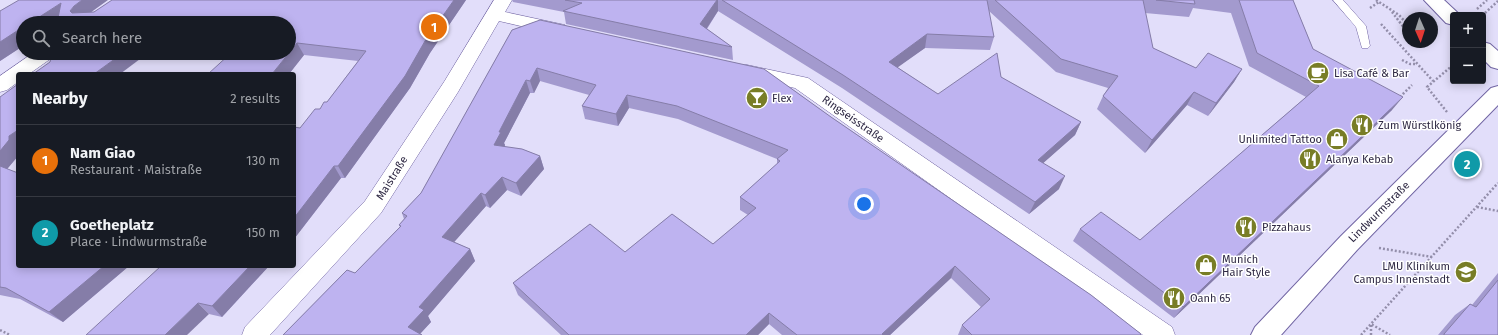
<!DOCTYPE html>
<html lang="en">
<head>
<meta charset="utf-8">
<style>
  :root { --surface:#171b24; --page:#20242c; --text:#f1f3f6; --muted:#9ea1a6; --line:#363941; --accent:#787d26 }
  body { margin:0; font-family:"Fira Sans",sans-serif; background:var(--page); color:var(--text) }
  .controls { position:absolute; right:12px; top:12px; display:grid; overflow:hidden; border-radius:4px; box-shadow:0 2px 10px #0003 }
  .controls button { width:36px; height:36px; display:grid; place-items:center; padding:0; border:0; border-bottom:1px solid var(--line); background:var(--surface); color:var(--text); font:20px sans-serif }
  .compass { position:absolute; left:1402px; top:12px; width:36px; height:36px; border-radius:50%; background:var(--surface); box-shadow:0 2px 10px #0003; rotate:177deg }
  .you { position:absolute; left:864px; top:204px; width:14px; height:14px; margin:-10px; border:3px solid #fff; border-radius:50%; background:#1a73e8; box-shadow:0 0 0 6px #1a73e833 }
  .badge { display:grid; place-items:center; width:26px; height:26px; border-radius:50%; background:var(--accent); color:#fff; font-size:13px; font-weight:700 }
  .pin { position:absolute; translate:-50% -50%; border:2px solid #fff; box-shadow:0 1px 4px #0006 }
  .list { margin:0; padding:0; list-style:none }
  h2 { display:flex; justify-content:space-between; align-items:center; height:52px; margin:0; padding:0 16px; font-size:17px }
  h2 small { font-size:13px; font-weight:400; color:var(--muted) }
  .list li { display:grid; grid-template-columns:26px 1fr auto; gap:12px; align-items:center; box-sizing:border-box; height:72px; padding:0 16px; border-top:1px solid var(--line) }
  .list b { display:block; font-size:15px; white-space:nowrap }
  .list p { margin:0; font-size:13px; white-space:nowrap; color:var(--muted) }
  .list em { font-size:13px; font-style:normal; color:var(--muted) }
  .icon { flex:none; width:22px; height:22px; fill:none; stroke:currentColor; stroke-width:2; stroke-linecap:round; stroke-linejoin:round }
  .map { position:relative; flex:none; width:1498px; height:335px; overflow:hidden }
  .search { position:absolute; background:var(--surface); box-shadow:0 2px 10px #0003; left:16px; top:16px; width:280px; height:44px; display:flex; align-items:center; gap:10px; box-sizing:border-box; padding:0 14px; border-radius:22px; color:var(--muted); font-size:15px }
  .panel { position:absolute; background:var(--surface); box-shadow:0 2px 10px #0003; left:16px; top:72px; width:280px; height:196px; border-radius:4px }
  .map>svg:first-child { display:block }
</style>
</head>
<body>
<div class="map">
<svg width="1498" height="335" viewBox="0 0 1498 335">
  <rect width="100%" height="100%" fill="#e2defa"/>
  <g fill="none" stroke-linecap="round" stroke-linejoin="round">
    <g stroke="#7165a3" stroke-width="1">
      <path id="lane" d="M1333,0H1343L1366,26L1370,46L1368,48H1362L1356,27Z"/>
    </g>
    <g stroke="#7165a3" stroke-width="1">
      <g id="street">
        <path d="M494,0H512L505,12L565,25L568,29L565,33L559,35L499,21L458,92L381,213L270,335H242L245,327L365,201L444,82Z"/>
        <path d="M33,53H55L53,57L29,74H18V82L7,90L0,92V76Z"/>
        <path d="M747,65L808,78L1172,327L1175,335H1143L795,88L740,76L738,71L740,66Z"/>
      </g>
    </g>
    <g stroke="#7165a3" stroke-width="2">
      <g id="secondary">
        <path d="M1424,0H1444L1460,15H1453V25L1446,23Z"/>
        <path d="M1483,42L1490,44L1498,51V69L1491,67L1483,59Z"/>
        <path d="M1498,86V105L1357,250L1281,335H1251L1255,327L1341,236L1491,88Z"/>
      </g>
    </g>
    <g stroke="#938eaa" stroke-width="2.5" stroke-dasharray="2 2" stroke-linecap="butt">
      <path d="M1376,0L1399,15L1408,25"/>
      <path d="M1370,8L1379,2"/>
      <path d="M1477,9L1487,0"/>
      <path d="M1392,12L1408,33"/>
      <path d="M1485,13L1498,1"/>
      <path d="M1381,24L1433,81"/>
      <path d="M1402,60L1410,64H1417"/>
      <path d="M1400,97L1412,85"/>
      <path d="M1447,112L1427,87L1453,65"/>
      <path d="M1477,207L1498,211"/>
      <path d="M1379,248L1432,257"/>
      <path d="M0,330L10,335"/>
      <path d="M1361,335L1498,183"/>
      <path d="M1371,335V324L1390,335"/>
    </g>
    <use href="#lane" fill="#fff" fill-rule="evenodd"/>
    <use href="#street" fill="#fff" fill-rule="evenodd"/>
    <use href="#secondary" fill="#fff" fill-rule="evenodd"/>
  </g>
  <g fill="#a39ace">
    <path d="M112,0H466L430,53L410,88L345,178H341L294,239V127L300,128L320,109L327,102L358,61L304,55L289,74V23H23V46L0,61V11L94,12Z"/>
    <path d="M512,0H1293L1313,49L1392,110L1174,318L1073,241L1080,229L1140,240L1306,97L1249,66L1231,13L1193,8L1189,17L1145,13L1153,48L1196,68L1242,69L1234,82L1208,116L1187,105L1145,153L1097,109L1103,96L1108,88L1056,72L989,11L994,37L990,50L925,48L897,67L938,94L1001,77L1081,122L1075,135L1043,163L1059,189L1029,214L842,88L718,11L707,29L732,47L733,60L566,24L564,12L513,2Z"/>
    <path d="M540,20L764,69L831,117L1091,295L1141,334V335H958L962,325L981,307L951,278L890,335H782L769,324L758,335H561L518,295L513,283L590,224L625,252L672,214L713,244L748,215L740,210V197L777,164V159L678,119L629,108L618,126L585,119L582,106L589,95L540,81L534,93H530L504,143L505,145V147L522,149L540,156L544,169L521,196L507,190L490,208L486,206L454,242L470,249L475,261L428,316L431,322L420,334L422,335H283L347,270L355,273L400,227L399,225L404,219L402,213L421,193L512,30Z"/>
    <path d="M0,97L18,156L7,169L18,266H129L63,322L20,299L0,295Z"/>
    <path d="M161,266H269L222,317L209,314Z"/>
    <path d="M1498,273V335H1438L1455,315L1470,304L1472,305Z"/>
  </g>
  <g fill="#857da8">
    <path d="M82,0H108L83,18L80,23L70,11L74,6Z"/>
    <path d="M454,0H466L430,53L410,88L345,178L338,166Z"/>
    <path d="M717,0H718V11L701,37L700,24Z"/>
    <path d="M61,3L58,23H30Z"/>
    <path d="M23,27V46L0,61V42Z"/>
    <path d="M927,34L925,48L887,75L889,62Z"/>
    <path d="M297,43L304,55L289,74H272Z"/>
    <path d="M123,53H148L120,74H94Z"/>
    <path d="M537,68L540,81L534,93L530,81Z"/>
    <path d="M1242,69L1234,82L1208,116L1216,103Z"/>
    <path d="M526,80L530,93L504,143L505,145L499,158L494,145L499,132Z"/>
    <path d="M1194,92L1187,105L1145,153L1152,140Z"/>
    <path d="M627,95L629,108L618,126L616,114Z"/>
    <path d="M1403,97L1392,110L1174,318L1183,307Z"/>
    <path d="M1081,122L1075,135L1032,173L1038,160Z"/>
    <path d="M18,130V156L3,174L0,171V151L9,136Z"/>
    <path d="M540,156L544,169L521,196L516,183Z"/>
    <path d="M334,166L341,178L294,239V218Z"/>
    <path d="M1065,176L1059,189L1029,214L1035,202Z"/>
    <path d="M502,177L507,190L490,208L485,195Z"/>
    <path d="M481,193L486,206L448,249L442,237Z"/>
    <path d="M470,249L475,261L428,316L431,322L419,335L408,327L419,307Z"/>
    <path d="M104,266H129L63,322L49,312Z"/>
    <path d="M250,266H269L222,317L212,306Z"/>
    <path d="M955,266L951,278L890,335H882V334Z"/>
    <path d="M198,303L209,314L187,335H165Z"/>
    <path d="M769,313V324L758,335H746Z"/>
  </g>
  <g fill="#beb3f0" stroke="#857da8">
    <path d="M19,0H82L74,6L70,11L72,13L94,12L112,0H454L425,41L405,76L338,166H334L294,218V127L300,128L315,109H320L324,102H327L366,51L297,43L272,74H208L231,53H289V23H57L61,3L30,23H23V27L0,42V11Z"/>
    <path d="M565,0H717L700,24L732,47L563,11L582,3Z"/>
    <path d="M722,0H987L994,37L927,34L889,62L938,94L997,53L1001,77L1081,122L1038,160L1065,176L1035,202L843,75Z"/>
    <path d="M995,0H1143L1153,48L1196,68L1208,53L1242,69L1216,103L1194,92L1152,140L1103,96L1118,76L1061,59Z"/>
    <path d="M1156,0H1194L1195,4Z"/>
    <path d="M1239,0H1293L1313,49L1403,97L1183,307L1080,229L1101,212L1140,240L1319,86L1257,53Z"/>
    <path d="M540,20L764,69L831,117L1091,295L1141,334L1140,335H972L962,325L990,299L955,266L882,334L883,335H797L769,313L746,335H569L513,283L590,224L625,252L672,214L713,244L756,208L740,197L780,161L777,159L788,150L677,106L627,95L616,114L582,106L596,85L537,68L530,81L526,80L499,132H501L494,145L522,149L540,156L516,183L502,177L485,195L481,193L442,237L470,249L419,307L424,310L408,327L422,335H283L347,270L355,273L401,226L399,225L407,216L402,213L421,193L512,30Z"/>
    <path d="M52,53H123L94,74H33L50,62Z"/>
    <path d="M18,84V130L9,136V140L0,151V97Z"/>
    <path d="M0,166L18,173V266H104L49,312L6,288L0,287Z"/>
    <path d="M161,266H250L212,306L198,303L165,335H86Z"/>
    <path d="M1498,280V335H1444V334L1470,304L1476,307Z"/>
  </g>
  <defs>
    <g id="cafe-disc" transform="scale(1.15)"><circle r="9.5" fill="#787d26" stroke="#fff"/><path d="M-5.5-4.5H6V0H3Q3 3.5 0 3.5H-2.5Q-5.5 3.5-5.5 0ZM3-3.2v2h1.7v-2ZM-6 4.5H4V6H-6Z" fill="#fff"/></g>
    <g id="bar-disc" transform="scale(1.15)"><circle r="9.5" fill="#787d26" stroke="#fff"/><path d="M-6-5H6L.8 .8V4.5H3.5V6h-7V4.5H-.8V.8Z" fill="#fff"/></g>
    <g id="restaurant-disc" transform="scale(1.15)"><circle r="9.5" fill="#787d26" stroke="#fff"/><path d="M-5-6h1v4h1v-4h1v4h1v-4h1v5L-1.5 .5V6h-2V.5L-5-1ZM5-6V6H3V1.5H1.5Q1.5-4 5-6Z" fill="#fff"/></g>
    <g id="shop-disc" transform="scale(1.15)"><circle r="9.5" fill="#787d26" stroke="#fff"/><path d="M-5-2.5h2.3a2.7 3.5 0 0 1 5.4 0H5L5.5 6h-11ZM-1.5-2.5h3a1.5 2.3 0 0 0-3 0Z" fill="#fff"/></g>
    <g id="university-disc" transform="scale(1.15)"><circle r="9.5" fill="#787d26" stroke="#fff"/><path d="M0-5L7-2L0 1L-7-2ZM-4 1L0 2.5L4 1V4Q0 6-4 4Z" fill="#fff"/></g>
  </defs>
  <g fill-rule="evenodd">
    <use href="#cafe-disc" x="1318" y="73"/>
    <use href="#bar-disc" x="757" y="98"/>
    <use href="#restaurant-disc" x="1362" y="125"/>
    <use href="#shop-disc" x="1337" y="139"/>
    <use href="#restaurant-disc" x="1310" y="159"/>
    <use href="#restaurant-disc" x="1246" y="227"/>
    <use href="#shop-disc" x="1206" y="265"/>
    <use href="#university-disc" x="1466" y="272"/>
    <use href="#restaurant-disc" x="1174" y="298"/>
  </g>
  <g text-anchor="middle" dominant-baseline="central" stroke-width="3" stroke-linejoin="round" paint-order="stroke">
    <g font-size="11" fill="#2e2843" stroke="#fff" text-anchor="start">
      <text x="1334" y="73">Lisa Café &amp; Bar</text>
      <text x="772" y="98">Flex</text>
      <text x="1378" y="125">Zum Würstlkönig</text>
      <text x="1322" y="139" text-anchor="end">Unlimited Tattoo</text>
      <text x="1326" y="159">Alanya Kebab</text>
      <text x="1262" y="227">Pizzahaus</text>
      <text x="1222" y="259">Munich<tspan x="1222" dy="13">Hair Style</tspan></text>
      <text x="1450" y="266" text-anchor="end">LMU Klinikum<tspan x="1450" dy="13">Campus Innenstadt</tspan></text>
      <text x="1190" y="298">Oanh 65</text>
    </g>
    <g font-size="11" fill="#2e2843" stroke="#fff">
      <text transform="translate(853 119) rotate(35)">Ringseisstraße</text>
      <text transform="translate(392 178) rotate(-58)">Maistraße</text>
      <text transform="translate(1379 212) rotate(-45)">Lindwurmstraße</text>
    </g>
  </g>
</svg>
<div class="controls">
<button>+</button>
<button>−</button>
</div>
<svg class="compass" viewBox="-18 -18 36 36"><path d="M0-13l5 13h-10z" fill="#e53935"/><path d="M0 13l5-13h-10z" fill="#9ea1a6"/></svg>
<div class="you"></div>
<div class="pin badge" style="left:434px;top:27px;background:#e8710a">1</div>
<div class="pin badge" style="left:1467px;top:164px;background:#0f9aa8">2</div>
<div class="search"><svg class="icon" aria-label="search" viewBox="0 0 24 24"><circle cx="10" cy="10" r="6"/><path d="M15 15l6 6"/></svg>Search here</div>
<section class="panel">
<h2>Nearby<small>2 results</small></h2>
<ul class="list">
<li><span class="badge" style="background:#e8710a">1</span><div><b>Nam Giao</b><p>Restaurant · Maistraße</p></div><em>130 m</em></li>
<li><span class="badge" style="background:#0f9aa8">2</span><div><b>Goetheplatz</b><p>Place · Lindwurmstraße</p></div><em>150 m</em></li>
</ul>
</section>
</div>
</body>
</html>
